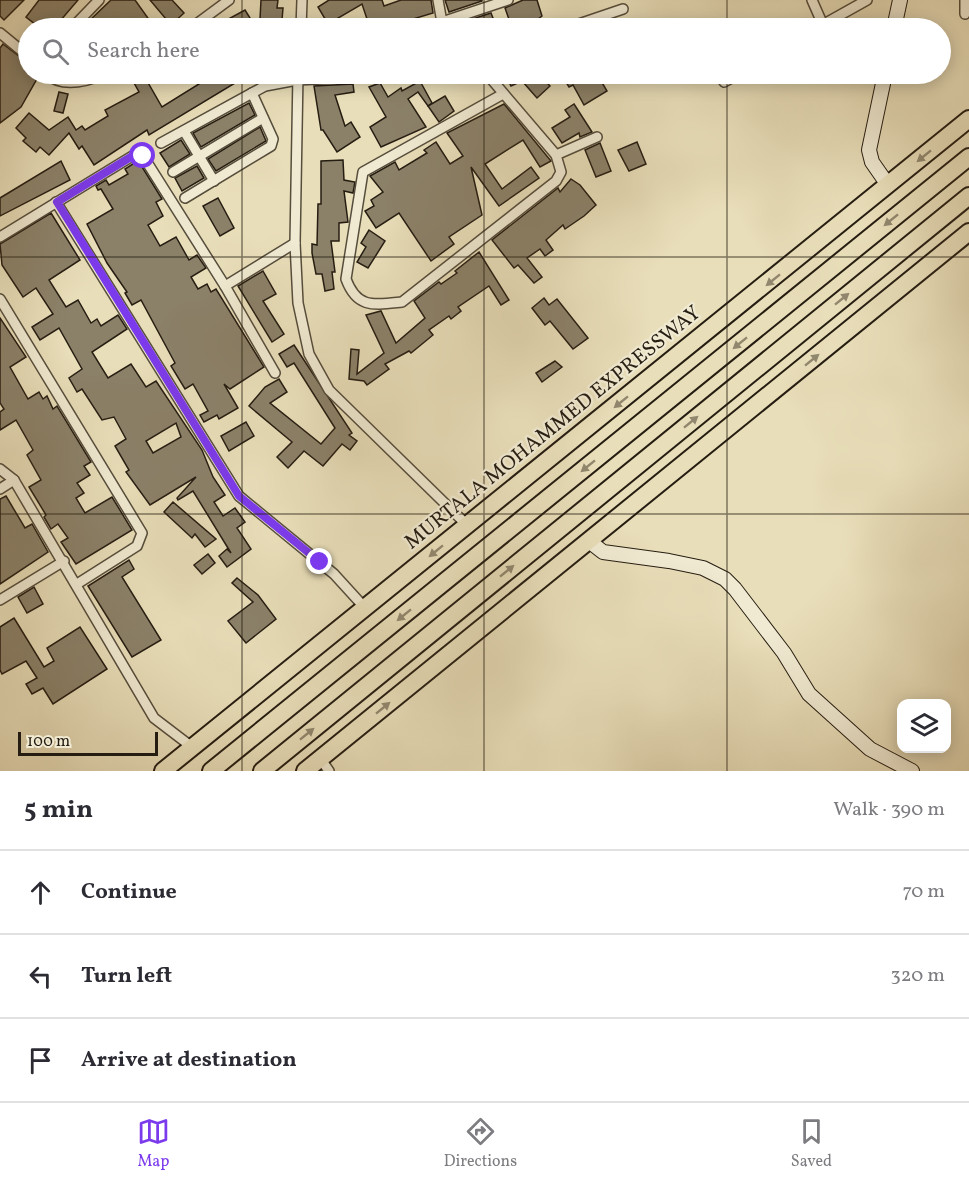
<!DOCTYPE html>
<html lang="en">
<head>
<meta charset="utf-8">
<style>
  :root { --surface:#fff; --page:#f7f7f7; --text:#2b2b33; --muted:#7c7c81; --line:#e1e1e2; --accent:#7c3aed }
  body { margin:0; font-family:Vollkorn,serif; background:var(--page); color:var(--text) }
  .controls { position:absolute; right:18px; bottom:18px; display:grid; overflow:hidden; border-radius:12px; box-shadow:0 3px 15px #0003 }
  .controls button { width:54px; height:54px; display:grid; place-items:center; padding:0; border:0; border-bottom:2px solid var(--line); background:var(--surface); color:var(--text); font:30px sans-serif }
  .scale { position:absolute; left:18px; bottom:15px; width:140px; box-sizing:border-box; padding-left:6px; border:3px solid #261d12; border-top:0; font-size:16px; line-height:21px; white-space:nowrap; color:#261d12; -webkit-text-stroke:4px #f0ead2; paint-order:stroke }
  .stop { position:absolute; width:18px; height:18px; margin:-14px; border:4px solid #7c3aed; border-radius:50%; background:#fff }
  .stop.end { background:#7c3aed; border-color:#fff; box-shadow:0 2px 6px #0008 }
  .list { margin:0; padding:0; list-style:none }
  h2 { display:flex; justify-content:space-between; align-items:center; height:78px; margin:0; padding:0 24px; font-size:26px }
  h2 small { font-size:20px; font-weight:400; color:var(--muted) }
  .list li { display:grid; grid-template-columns:39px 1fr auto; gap:18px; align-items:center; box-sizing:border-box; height:84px; padding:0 24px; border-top:2px solid var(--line) }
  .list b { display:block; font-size:22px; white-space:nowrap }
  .list em { font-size:20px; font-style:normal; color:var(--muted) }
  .icon { flex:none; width:33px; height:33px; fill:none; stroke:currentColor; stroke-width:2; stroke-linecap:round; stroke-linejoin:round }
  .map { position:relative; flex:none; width:969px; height:771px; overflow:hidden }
  .search { position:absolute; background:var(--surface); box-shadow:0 3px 15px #0003; left:18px; right:18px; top:18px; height:66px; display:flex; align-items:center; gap:15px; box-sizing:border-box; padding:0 21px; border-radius:33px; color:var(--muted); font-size:22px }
  .sheet { height:330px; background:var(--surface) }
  nav { display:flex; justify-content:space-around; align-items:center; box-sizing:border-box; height:84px; border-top:2px solid var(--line); background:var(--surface); font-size:16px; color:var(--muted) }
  nav a { display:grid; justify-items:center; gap:3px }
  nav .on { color:var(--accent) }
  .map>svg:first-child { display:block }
</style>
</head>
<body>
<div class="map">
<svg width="969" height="771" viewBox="0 0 969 771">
  <rect width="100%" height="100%" fill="#e8deb9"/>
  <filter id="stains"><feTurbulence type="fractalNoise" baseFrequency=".00333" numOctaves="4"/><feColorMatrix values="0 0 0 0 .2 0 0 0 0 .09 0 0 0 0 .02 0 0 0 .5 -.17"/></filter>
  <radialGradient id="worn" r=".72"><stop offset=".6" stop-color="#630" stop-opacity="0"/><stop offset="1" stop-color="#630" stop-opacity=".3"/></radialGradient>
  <g fill="#8b8169" stroke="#261d12" stroke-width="1.5" fill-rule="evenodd">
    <path d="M0,0H24L4,20L0,16Z"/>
    <path d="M39,0H78L54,28H40L26,17Z"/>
    <path d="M111,0H135L155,28H97L89,21Z"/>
    <path d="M150,0H172L184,13L171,25Z"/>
    <path d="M261,0H278L277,8H283L282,20L260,19Z"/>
    <path d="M329,0H382L384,6L401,0H431L433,13L413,19L415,28H370L362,4L328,24L318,7Z"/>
    <path d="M445,0H482V1L449,12Z"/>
    <path d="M523,0H537L542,16L526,28H512L505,8Z"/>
    <path d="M245,10L255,26L250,28H212Z"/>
    <path d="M491,13L497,28H455L454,25Z"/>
    <path d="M3,44L28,63L25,70L38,77L21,107L0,123V48Z"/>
    <path d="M113,74H143L162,107L199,84L193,74H250L149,135L147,130L94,165L82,146L79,149L69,133L49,155L40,147L36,152L23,141L26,138L16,128L29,113L49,130L68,117L76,130L82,126L85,130L108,116L105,110L139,92L129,74L109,83L107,80Z"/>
    <path d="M505,74H539L550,86L537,98L522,81L511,86Z"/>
    <path d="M561,74H597L607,91L584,105L573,85L569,87Z"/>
    <path d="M420,81L432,103L428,106L418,92L408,99L426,127L381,147L370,127L386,117L369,87L380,83L388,97L401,88L402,91Z"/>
    <path d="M353,84L354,92L335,95L345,126L351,122L360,137L337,152L323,130H321L314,86Z"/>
    <path d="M59,92L68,94L63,113L54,111Z"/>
    <path d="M445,96L454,111L439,122L428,106Z"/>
    <path d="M249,103L255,115L201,147L193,133Z"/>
    <path d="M504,104L551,161L540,167L523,140L485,164L502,189L531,167L539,178L499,206L471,167L482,215L449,237L454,244L431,261L399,213L376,228L365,211L374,206L371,200L383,192L370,176L395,162L399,170L427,153L424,150L436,142L450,164L463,156L447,133Z"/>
    <path d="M574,104L592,132L580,137L579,133L562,143L552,128L570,117L565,110Z"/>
    <path d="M260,127L266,141L216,171L208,159Z"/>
    <path d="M181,140L190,154L169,167L160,153Z"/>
    <path d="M637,142L646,164L629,171L618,150Z"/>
    <path d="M600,143L611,171L596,177L585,150Z"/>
    <path d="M343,160L344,180L355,182L353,193L344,191L348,222L339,223V241H331L335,272H332L334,289L325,291L322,274H316L312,253V244L317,245L318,204H321V161Z"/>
    <path d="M61,161L70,180L0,216V198Z"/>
    <path d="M136,162H139L162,199L156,202L163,216L148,225L160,246L176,237L189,260L197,255L206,268L191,277L198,289L207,284L211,292L216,289L264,367L230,389L224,384L238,408L219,419L217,415L204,422L200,415L208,411L193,384L185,389L171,366L175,363L141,300L132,305L125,293L127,292L107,263L87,224L113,209L101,189L98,190L96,186L106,180L109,185L128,174L125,169Z"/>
    <path d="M197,166L204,178L182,191L175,178Z"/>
    <path d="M571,179L580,185L596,205L584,216L565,229L563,225L546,240L553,250L545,256L540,249L527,258L542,277L534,283L518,265L514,268L492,240L558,188L560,192Z"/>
    <path d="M218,198L234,228L220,236L203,206Z"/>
    <path d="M51,213L80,260L49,280L66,307L78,300L91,323L97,319L101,326L118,315L127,329L92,352L108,378L131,364L146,387L156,381L202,450L213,477L225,495L214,502L223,516L235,508L245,522L237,528L251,549L227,567L219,556L227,549L231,553L193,491L178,500L177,498L196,477L150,505L126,472L129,470L115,446L126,439L114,417L102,420L82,389L77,392L69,378L82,369L59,328L40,340L32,327L53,314L36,288L23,297L2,265L0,244ZM176,423L181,437L153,453L146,441Z"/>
    <path d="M369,230L385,241L368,268L357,262L366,247L361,243Z"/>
    <path d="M479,252L509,300L501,305L489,286L458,307L461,311L451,319L449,316L429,330L433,335L411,353L409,351L385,364L389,369L367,385L364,381L349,379L351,349L359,350L357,374L384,353L366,315L381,311L396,343L425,318L414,301L439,282L441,284L457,273L455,271Z"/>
    <path d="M263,271L276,294L263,301L284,334L272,342L238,286Z"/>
    <path d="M544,298L549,305L557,299L588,338L573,349L550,321L545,325L532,308Z"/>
    <path d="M0,318L26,357L10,367L28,399L39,392L43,399L47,396L53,409L57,406L91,462L84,466L90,475L77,483L84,493L76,498L85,513L112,497L132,530L76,564L61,542L68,538L58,524L51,529L44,517L46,515L29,487L41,480L27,455L33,450L16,420L0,430V412L4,409L0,403Z"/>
    <path d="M294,345L352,433L349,435L357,441L350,450L342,444L323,466L304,451L288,468L277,457L292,442L249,406L265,387L279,379L287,392L270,403L321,444L335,428L294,363L287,367L279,354Z"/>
    <path d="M555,361L562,367L542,382L536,373Z"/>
    <path d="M246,422L254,436L229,451L221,436Z"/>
    <path d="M6,496L25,528L32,524L48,552L0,584V499Z"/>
    <path d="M173,502L216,539L205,547L195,534L192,538L164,512Z"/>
    <path d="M208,554L215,563L202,574L194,565Z"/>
    <path d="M129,560L134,569L122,577L161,640L132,657L88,586Z"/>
    <path d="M237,578L258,595L276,619L246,643L228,621L253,602L232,583Z"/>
    <path d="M34,587L43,604L27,613L18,597Z"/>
    <path d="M14,618L44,667L54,661L47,648L80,627L107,669L53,704L43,688L32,694L26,684L37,678L26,661L2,674L0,670V627Z"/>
  </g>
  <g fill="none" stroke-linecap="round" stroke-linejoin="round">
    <g stroke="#564d3c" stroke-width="12">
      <g id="street">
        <path d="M438,0L443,28"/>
        <path d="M812,0L823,25"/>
        <path d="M965,0V14"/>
        <path d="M442,22L508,0"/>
        <path d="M72,28L99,0"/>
        <path d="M191,28L229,0"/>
        <path d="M301,28L302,0"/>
        <path d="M567,28L623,9"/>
        <path d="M817,28L867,0"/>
        <path d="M0,33L28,56"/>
        <path d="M47,74C62,88 88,81 105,74"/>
        <path d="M298,74L295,243L298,303L309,354L329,390L468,526"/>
        <path d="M487,74L556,155L561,172L556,181L402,302C374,305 357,309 346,279L363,172L503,94"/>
        <path d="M724,82L739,74"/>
        <path d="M184,131L214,181"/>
        <path d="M161,143L265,86L297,80L415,74"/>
        <path d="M556,155L597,137"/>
        <path d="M173,172L263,118"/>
        <path d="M185,198L271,146L273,139L252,93"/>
        <path d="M56,202L239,496L334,574L365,608"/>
        <path d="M0,237L134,155L143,156L225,286L275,373"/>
        <path d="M225,286L295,243"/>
        <path d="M0,299L142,533L137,546L77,584"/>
        <path d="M0,469L14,480L154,718L192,747"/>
        <path d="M0,489L14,480"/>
        <path d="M0,600L64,561"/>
        <path d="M320,758L329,771"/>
      </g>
    </g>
    <g stroke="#261d12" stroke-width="16">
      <g id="secondary">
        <path d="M894,28L900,0"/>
        <path d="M885,74L869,150L872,162L888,185"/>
        <path d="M589,541L603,552L669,561L703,568L725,579L735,589L784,653L809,694L870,749L912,771"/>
      </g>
    </g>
    <g stroke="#261d12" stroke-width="20">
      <g id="highway">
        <path d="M163,771L969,119"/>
        <path d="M211,771L969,157"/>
        <path d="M262,771L969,196"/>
        <path d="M305,771L969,232"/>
      </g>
    </g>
    <use href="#street" stroke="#f0ead2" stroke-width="9"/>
    <use href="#secondary" stroke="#f0ead2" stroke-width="14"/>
    <use href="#highway" stroke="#e8deb9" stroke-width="16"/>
  </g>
  <defs><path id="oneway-solid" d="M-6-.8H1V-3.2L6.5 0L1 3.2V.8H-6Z" transform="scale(1.5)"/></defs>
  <g fill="#91876e">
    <use href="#oneway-solid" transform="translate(924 156) rotate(141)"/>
    <use href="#oneway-solid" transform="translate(891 220) rotate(141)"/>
    <use href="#oneway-solid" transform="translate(773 280) rotate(141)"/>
    <use href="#oneway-solid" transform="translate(842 299) rotate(-39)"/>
    <use href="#oneway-solid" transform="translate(740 343) rotate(141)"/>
    <use href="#oneway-solid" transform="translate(812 360) rotate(-39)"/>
    <use href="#oneway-solid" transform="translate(621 402) rotate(141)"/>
    <use href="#oneway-solid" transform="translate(691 422) rotate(-39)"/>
    <use href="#oneway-solid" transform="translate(588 466) rotate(141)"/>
    <use href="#oneway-solid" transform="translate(436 551) rotate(141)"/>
    <use href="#oneway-solid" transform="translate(507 571) rotate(-39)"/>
    <use href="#oneway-solid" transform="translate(404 615) rotate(141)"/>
    <use href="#oneway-solid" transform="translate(383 708) rotate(-39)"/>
    <use href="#oneway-solid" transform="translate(307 734) rotate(-39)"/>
  </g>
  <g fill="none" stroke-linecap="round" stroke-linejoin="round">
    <path stroke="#7c3aed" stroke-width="8" d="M143,156L134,155L57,202L239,496L320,562"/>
  </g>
  <path fill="none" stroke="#261d12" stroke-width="1.5" stroke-opacity="0.55" d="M242,0V28M484,0V28M727,0V28M242,74V771M484,74V771M727,74V771M0,257H969M0,514H969"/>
  <g text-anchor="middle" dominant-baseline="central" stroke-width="4.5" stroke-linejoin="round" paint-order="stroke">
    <g font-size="21" fill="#261d12" stroke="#f0ead2">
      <text transform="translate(553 428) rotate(-39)">MURTALA MOHAMMED EXPRESSWAY</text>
    </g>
  </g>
  <rect width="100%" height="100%" filter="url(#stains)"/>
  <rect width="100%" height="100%" fill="url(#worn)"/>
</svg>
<div class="controls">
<button><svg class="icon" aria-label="layers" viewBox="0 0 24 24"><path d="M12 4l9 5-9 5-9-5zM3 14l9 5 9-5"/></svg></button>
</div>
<div class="scale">100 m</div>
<div class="stop" style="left:143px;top:156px"></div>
<div class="stop end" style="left:320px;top:562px"></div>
<div class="search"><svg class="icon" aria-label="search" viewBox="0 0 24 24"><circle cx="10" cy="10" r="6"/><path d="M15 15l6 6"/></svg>Search here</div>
</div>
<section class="sheet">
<h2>5 min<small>Walk · 390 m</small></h2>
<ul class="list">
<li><svg class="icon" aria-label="ahead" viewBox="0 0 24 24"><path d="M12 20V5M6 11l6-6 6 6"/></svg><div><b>Continue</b></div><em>70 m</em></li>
<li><svg class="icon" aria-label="left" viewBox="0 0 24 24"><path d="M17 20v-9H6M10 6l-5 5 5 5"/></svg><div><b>Turn left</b></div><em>320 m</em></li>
<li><svg class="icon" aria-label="arrive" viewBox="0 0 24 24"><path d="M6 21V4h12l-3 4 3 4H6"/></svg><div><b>Arrive at destination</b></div></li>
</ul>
</section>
<nav>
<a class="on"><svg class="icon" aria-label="map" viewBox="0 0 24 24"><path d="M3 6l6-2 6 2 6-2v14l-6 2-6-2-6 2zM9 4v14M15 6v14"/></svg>Map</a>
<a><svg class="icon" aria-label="directions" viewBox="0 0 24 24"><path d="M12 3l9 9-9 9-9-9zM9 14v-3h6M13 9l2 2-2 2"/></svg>Directions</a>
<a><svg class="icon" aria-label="saved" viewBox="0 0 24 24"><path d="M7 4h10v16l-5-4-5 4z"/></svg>Saved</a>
</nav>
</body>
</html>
